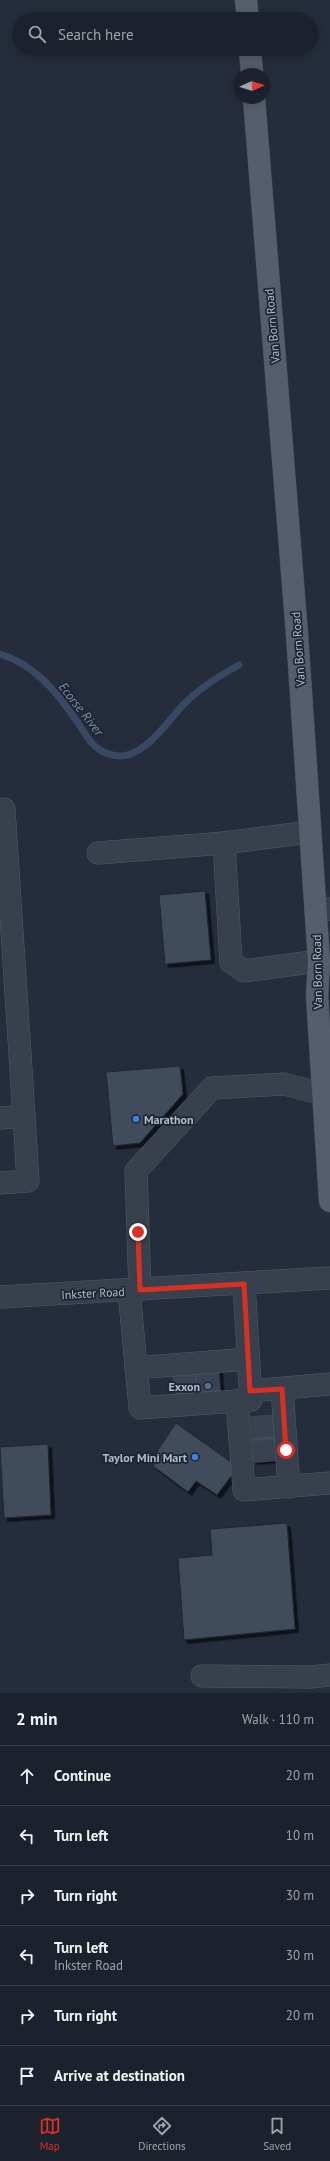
<!DOCTYPE html>
<html lang="en">
<head>
<meta charset="utf-8">
<style>
  :root { --surface:#1c222d; --page:#252a35; --text:#f1f3f6; --muted:#a0a4aa; --line:#3a3f49; --accent:#d93025 }
  body { margin:0; font-family:"PT Sans",sans-serif; background:var(--page); color:var(--text) }
  .compass { position:absolute; left:234px; top:68px; width:36px; height:36px; border-radius:50%; background:var(--surface); box-shadow:0 2px 10px #0003; rotate:87deg }
  .stop { position:absolute; width:12px; height:12px; margin:-9px; border:3px solid #d93025; border-radius:50%; background:#fff }
  .stop.end { background:#d93025; border-color:#fff; box-shadow:0 1px 4px #0008 }
  .list { margin:0; padding:0; list-style:none }
  h2 { display:flex; justify-content:space-between; align-items:center; height:52px; margin:0; padding:0 16px; font-size:17px }
  h2 small { font-size:13px; font-weight:400; color:var(--muted) }
  .list li { display:grid; grid-template-columns:26px 1fr auto; gap:12px; align-items:center; box-sizing:border-box; height:60px; padding:0 16px; border-top:1px solid var(--line) }
  .list b { display:block; font-size:15px; white-space:nowrap }
  .list p { margin:0; font-size:13px; white-space:nowrap; color:var(--muted) }
  .list em { font-size:13px; font-style:normal; color:var(--muted) }
  .icon { flex:none; width:22px; height:22px; fill:none; stroke:currentColor; stroke-width:2; stroke-linecap:round; stroke-linejoin:round }
  .map { position:relative; flex:none; width:330px; height:1693px; overflow:hidden }
  .search { position:absolute; background:var(--surface); box-shadow:0 2px 10px #0003; left:12px; right:12px; top:12px; height:44px; display:flex; align-items:center; gap:10px; box-sizing:border-box; padding:0 14px; border-radius:22px; color:var(--muted); font-size:15px }
  .sheet { height:412px; background:var(--surface) }
  nav { display:flex; justify-content:space-around; align-items:center; box-sizing:border-box; height:56px; border-top:1px solid var(--line); background:var(--surface); font-size:11px; color:var(--muted) }
  nav a { display:grid; justify-items:center; gap:2px }
  nav .on { color:var(--accent) }
  .map>svg:first-child { display:block }
</style>
</head>
<body>
<div class="map">
<svg width="330" height="1693" viewBox="0 0 330 1693">
  <defs>
    <filter id="shadow"><feDropShadow dx="3.5" dy="3.5" stdDeviation="0" flood-color="#0009"/></filter>
  </defs>
  <rect width="100%" height="100%" fill="#252d3c"/>
  <g fill="none" stroke-linecap="round" stroke-linejoin="round">
    <path stroke="#394863" stroke-width="7" d="M0,654C34,664 56,691 76,720C82,728 88,741 96,747C107,756 122,759 135,752C155,742 169,720 184,704C200,688 220,675 239,665"/>
  </g>
  <g fill="#414b5b" stroke="#1f2734" filter="url(#shadow)">
    <path d="M205,891L211,960L165,964L159,895Z"/>
    <path d="M180,1066L183,1094L140,1143L113,1146L106,1072Z"/>
    <path d="M219,1367L221,1395L175,1398L173,1371Z"/>
    <path d="M277,1414L280,1459L253,1461L250,1416Z"/>
    <path d="M176,1423L238,1467L217,1495L196,1481L188,1492L153,1466L161,1455L156,1453Z"/>
    <path d="M48,1444L51,1515L4,1518L0,1447Z"/>
    <path d="M287,1523L295,1629L184,1640L178,1558L212,1555L210,1529Z"/>
  </g>
  <g fill="none" stroke-linecap="round" stroke-linejoin="round">
    <g stroke="#3a4251" stroke-width="22" stroke-dasharray="22 11" stroke-linecap="butt">
      <path d="M207,1368L209,1396"/>
      <path d="M183,1370L186,1398"/>
      <path d="M251,1427L278,1425"/>
      <path d="M253,1452L279,1450"/>
    </g>
    <g stroke="#535b68" stroke-width="23">
      <g id="minor">
        <path d="M4,809L24,1116"/>
        <path d="M224,843L231,962L244,971L319,961"/>
        <path d="M98,853L224,843L310,832"/>
        <path d="M316,910L330,909"/>
        <path d="M0,1118L24,1116L28,1181L0,1183"/>
        <path d="M140,1290L136,1171L212,1088L284,1084L322,1094"/>
        <path d="M129,1291L140,1408L251,1400L244,1284"/>
        <path d="M0,1297L330,1278"/>
        <path d="M136,1368L248,1359"/>
        <path d="M282,1389L289,1487"/>
        <path d="M250,1391L330,1384"/>
        <path d="M237,1401L244,1490L330,1483"/>
        <path d="M202,1676L311,1677L330,1675"/>
      </g>
    </g>
    <g stroke="#414956" stroke-width="23">
      <g id="major">
        <path d="M246,0L248,19"/>
        <path d="M250,49L252,74"/>
        <path d="M254,98L297,634L319,961L317,995L330,1201"/>
      </g>
    </g>
    <use href="#minor" stroke="#38404d" stroke-width="22"/>
    <use href="#major" stroke="#565e6d" stroke-width="22"/>
  </g>
  <g fill="none" stroke-linecap="round" stroke-linejoin="round">
    <path stroke="#d93025" stroke-width="5" d="M138,1232L140,1290L244,1284L250,1391L282,1389L286,1450"/>
  </g>
  <g fill="#3f7fe0" stroke="#1d2532" stroke-width="1.5">
    <circle cx="136" cy="1119" r="4"/>
    <circle cx="195" cy="1457" r="4"/>
  </g>
  <circle fill="#5c6f8a" stroke="#1d2532" stroke-width="1.5" cx="208" cy="1386" r="4"/>
  <g text-anchor="middle" dominant-baseline="central" stroke-width="3.5" stroke-linejoin="round" paint-order="stroke">
    <g font-size="12" fill="#b4bbc8" stroke="#1d2532">
      <text transform="translate(272 326) rotate(-95)">Van Born Road</text>
      <text transform="translate(298 649) rotate(-94)">Van Born Road</text>
      <text transform="translate(317 972) rotate(-91)">Van Born Road</text>
      <text transform="translate(93 1293) rotate(-3)">Inkster Road</text>
    </g>
    <g font-size="12" font-weight="bold" fill="#b4bbc8" stroke="#1d2532" text-anchor="end">
      <text x="144" y="1119" text-anchor="start">Marathon</text>
      <text x="200" y="1386">Exxon</text>
      <text x="187" y="1457">Taylor Mini Mart</text>
    </g>
    <g font-size="13" font-style="italic" fill="#7d8fae" stroke="#1d2532">
      <text transform="translate(81 709) rotate(52)">Ecorse River</text>
    </g>
  </g>
</svg>
<svg class="compass" viewBox="-18 -18 36 36"><path d="M0-13l5 13h-10z" fill="#e53935"/><path d="M0 13l5-13h-10z" fill="#a0a4aa"/></svg>
<div class="stop" style="left:286px;top:1450px"></div>
<div class="stop end" style="left:138px;top:1232px"></div>
<div class="search"><svg class="icon" aria-label="search" viewBox="0 0 24 24"><circle cx="10" cy="10" r="6"/><path d="M15 15l6 6"/></svg>Search here</div>
</div>
<section class="sheet">
<h2>2 min<small>Walk · 110 m</small></h2>
<ul class="list">
<li><svg class="icon" aria-label="ahead" viewBox="0 0 24 24"><path d="M12 20V5M6 11l6-6 6 6"/></svg><div><b>Continue</b></div><em>20 m</em></li>
<li><svg class="icon" aria-label="left" viewBox="0 0 24 24"><path d="M17 20v-9H6M10 6l-5 5 5 5"/></svg><div><b>Turn left</b></div><em>10 m</em></li>
<li><svg class="icon" aria-label="right" viewBox="0 0 24 24"><path d="M7 20v-9h11M14 6l5 5-5 5"/></svg><div><b>Turn right</b></div><em>30 m</em></li>
<li><svg class="icon" aria-label="left" viewBox="0 0 24 24"><path d="M17 20v-9H6M10 6l-5 5 5 5"/></svg><div><b>Turn left</b><p>Inkster Road</p></div><em>30 m</em></li>
<li><svg class="icon" aria-label="right" viewBox="0 0 24 24"><path d="M7 20v-9h11M14 6l5 5-5 5"/></svg><div><b>Turn right</b></div><em>20 m</em></li>
<li><svg class="icon" aria-label="arrive" viewBox="0 0 24 24"><path d="M6 21V4h12l-3 4 3 4H6"/></svg><div><b>Arrive at destination</b></div></li>
</ul>
</section>
<nav>
<a class="on"><svg class="icon" aria-label="map" viewBox="0 0 24 24"><path d="M3 6l6-2 6 2 6-2v14l-6 2-6-2-6 2zM9 4v14M15 6v14"/></svg>Map</a>
<a><svg class="icon" aria-label="directions" viewBox="0 0 24 24"><path d="M12 3l9 9-9 9-9-9zM9 14v-3h6M13 9l2 2-2 2"/></svg>Directions</a>
<a><svg class="icon" aria-label="saved" viewBox="0 0 24 24"><path d="M7 4h10v16l-5-4-5 4z"/></svg>Saved</a>
</nav>
</body>
</html>
